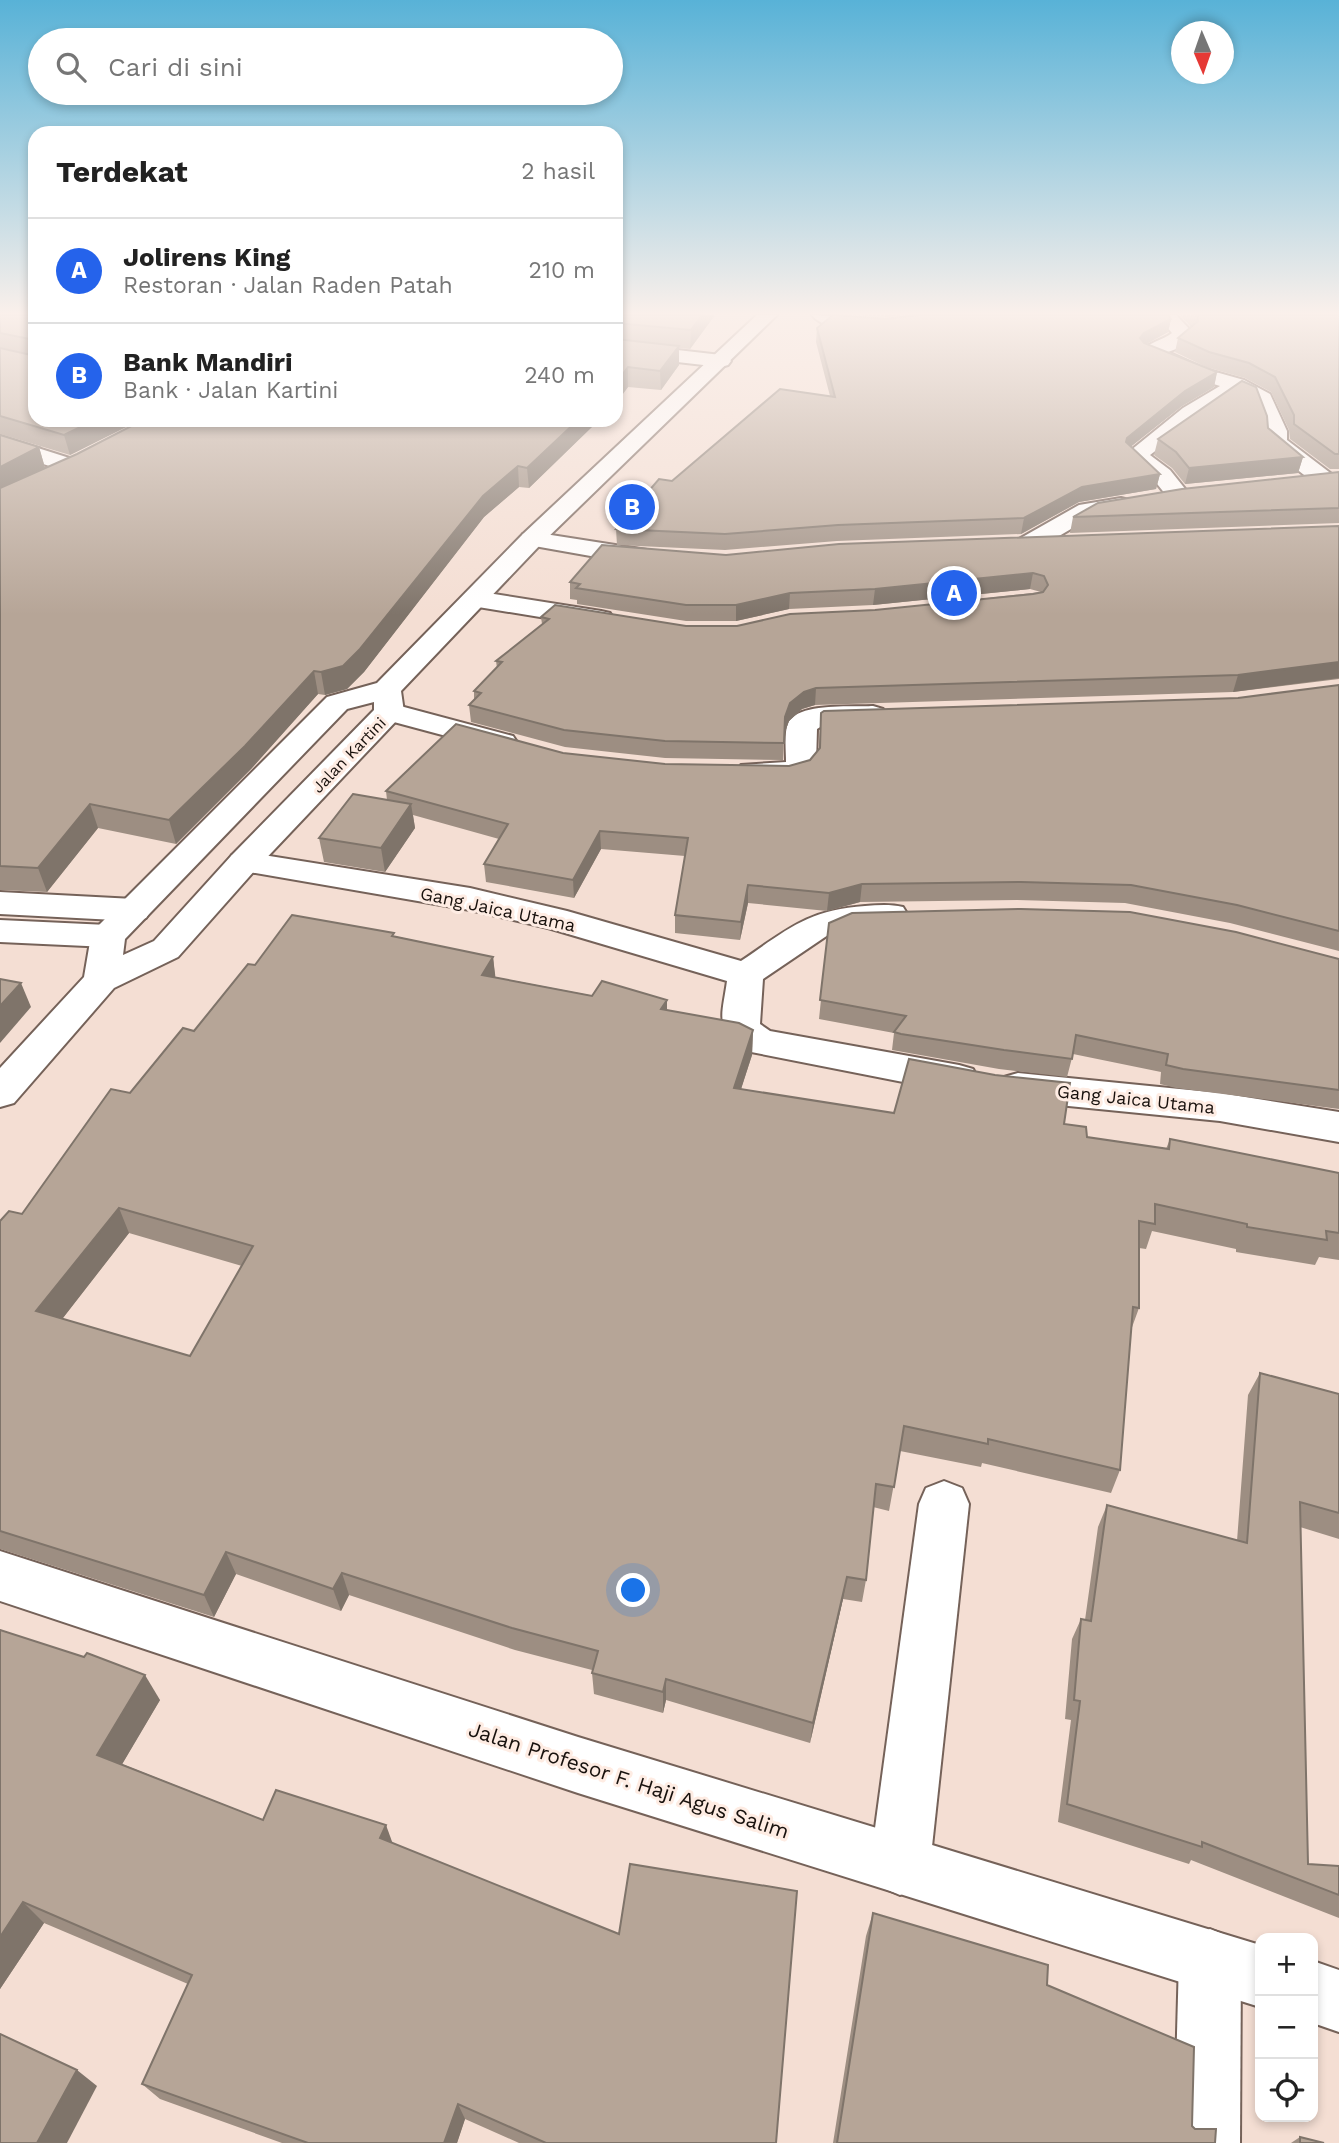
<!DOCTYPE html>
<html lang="id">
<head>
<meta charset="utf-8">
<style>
  :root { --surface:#fff; --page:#f2f2f2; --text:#222; --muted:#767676; --line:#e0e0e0; --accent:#2563eb }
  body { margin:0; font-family:"Work Sans",sans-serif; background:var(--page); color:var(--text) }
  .controls { position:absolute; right:21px; bottom:21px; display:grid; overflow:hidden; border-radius:14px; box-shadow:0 4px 10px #0003 }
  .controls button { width:63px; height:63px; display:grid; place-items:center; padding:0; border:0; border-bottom:2px solid var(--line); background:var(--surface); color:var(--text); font:35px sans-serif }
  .compass { position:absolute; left:1171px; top:21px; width:63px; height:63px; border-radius:50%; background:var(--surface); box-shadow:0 4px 10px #0003; rotate:178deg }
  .you { position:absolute; left:634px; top:1591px; width:24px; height:24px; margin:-18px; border:5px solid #fff; border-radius:50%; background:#1a73e8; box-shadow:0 0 0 10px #1a73e833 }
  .badge { display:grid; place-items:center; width:46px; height:46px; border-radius:50%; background:var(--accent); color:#fff; font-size:23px; font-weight:700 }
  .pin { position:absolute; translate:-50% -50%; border:4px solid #fff; box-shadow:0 2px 7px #0006 }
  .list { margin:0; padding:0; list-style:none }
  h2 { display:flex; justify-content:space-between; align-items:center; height:91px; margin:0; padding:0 28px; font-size:30px }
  h2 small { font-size:23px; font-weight:400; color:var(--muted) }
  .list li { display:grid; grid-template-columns:46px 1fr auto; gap:21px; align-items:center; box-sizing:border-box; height:105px; padding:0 28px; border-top:2px solid var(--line) }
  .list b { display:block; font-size:26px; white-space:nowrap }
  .list p { margin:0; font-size:23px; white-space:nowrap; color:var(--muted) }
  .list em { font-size:23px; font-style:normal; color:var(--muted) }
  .icon { flex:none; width:38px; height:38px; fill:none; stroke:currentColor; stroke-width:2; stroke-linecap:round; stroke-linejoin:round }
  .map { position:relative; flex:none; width:1339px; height:2143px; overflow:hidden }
  .search { position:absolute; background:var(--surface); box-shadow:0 4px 10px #0003; left:28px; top:28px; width:595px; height:77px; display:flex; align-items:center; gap:18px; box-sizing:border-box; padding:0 24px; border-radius:38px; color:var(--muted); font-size:26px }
  .panel { position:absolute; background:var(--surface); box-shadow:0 4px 10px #0003; left:28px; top:126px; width:595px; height:301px; border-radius:21px }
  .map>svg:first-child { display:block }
</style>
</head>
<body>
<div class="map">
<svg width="1339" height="2143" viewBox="0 0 1339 2143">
  <rect width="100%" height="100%" fill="#f4ded3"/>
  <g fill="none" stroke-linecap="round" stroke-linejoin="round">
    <g stroke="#756259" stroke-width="4">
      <g id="minor">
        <path d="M812,315L885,320L924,315H974L965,321C933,325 833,343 812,315Z"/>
        <path d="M1157,315H1176L1193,333L1176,349L1168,352L1205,369L1244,380L1270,394L1287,431V440L1333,475L1337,480L1333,485H1317L1268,447L1254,401L1238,393L1199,418L1150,455L1170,470L1190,495L1186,500H1170L1154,480L1125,455L1183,408L1220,386L1191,377L1143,356L1140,352C1147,343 1163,340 1172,333Z"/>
        <path d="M616,343L721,355L728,357L731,361L728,365L721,367L616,355Z"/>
        <path d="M0,436L82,462L85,467L82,472L74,474L0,450Z"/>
        <path d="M1121,498L1129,500L1133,505L1129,510L1093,516L1037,549L1028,551L1019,549L1016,544L1019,539L1079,505Z"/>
        <path d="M532,532L647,550L656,553L660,558L656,563L647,566L523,544L520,539L523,534Z"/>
        <path d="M475,591L601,611L610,613L614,619L610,625L601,627L466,605L462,599L466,593Z"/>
        <path d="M389,703L513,736L517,742L513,748L502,751L379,718L374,712L379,706Z"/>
        <path d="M873,706L883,709L888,715L883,721L822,726L817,729L816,764C800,787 766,785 741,779L737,772L741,765L786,762C786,751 784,733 788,723C798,702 853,707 873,706Z"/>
        <path d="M244,852L470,888L567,911L741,961C787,930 807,910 865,906C878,905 890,904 903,907L908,915L903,923L841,930L828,935L763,979L760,1024L770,1031L959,1065L973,1069L978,1079L973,1089L959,1093L746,1051C714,1027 722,1017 727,981L548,928L470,910L232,869L227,862L232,855Z"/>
        <path d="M0,892L134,899L146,902L151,910L146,918L134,921L0,914Z"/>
        <path d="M0,920L108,925L120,928L125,936L120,944L108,947L0,942Z"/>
        <path d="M1018,1073L1220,1093L1339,1112V1142L1220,1121L1018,1101L1004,1097L999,1087L1004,1077Z"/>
        <path d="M944,1481L962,1488L969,1504L930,1865L921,1886L900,1895L879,1886L870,1865L919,1504L926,1488Z"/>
        <path d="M1210,1929L1232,1938L1241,1960L1240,2143H1174L1179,1960L1188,1938Z"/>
      </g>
    </g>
    <g stroke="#756259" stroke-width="4">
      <g id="major">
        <path d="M0,1551L578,1737L1260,1945V2007L578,1793L0,1601Z"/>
        <path d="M1313,1961L1339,1970V2032L1313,2023Z"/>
      </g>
    </g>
    <g stroke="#756259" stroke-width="4">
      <path id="highway" d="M757,315H777L541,544L401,691L404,712L399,718L256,869L178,957L114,988L14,1103L0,1107V1068L84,977L91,936L96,928L327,697L377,683L523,534ZM374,702V710L232,855L154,941L123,955L125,939L347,709Z"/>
    </g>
    <use href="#minor" fill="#fff" fill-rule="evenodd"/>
    <use href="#major" fill="#fff" fill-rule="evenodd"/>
    <use href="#highway" fill="#fff" fill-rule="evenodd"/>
  </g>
  <g fill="#9d8e82" fill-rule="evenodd">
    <path d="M0,315H35V420H140L70,455L0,434Z"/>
    <path d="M616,315H715L690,349L679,348V365L661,390L628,387L616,403Z"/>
    <path d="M851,315H903L885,317Z"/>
    <path d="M1180,315H1339V469H1330L1290,439L1289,430L1271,392L1245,378L1206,367L1175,352L1178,338L1191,327Z"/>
    <path d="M886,319H1171L1168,332L1146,344L1217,372L1214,387L1182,406L1131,446L1160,474L1156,489L1079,502L1021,534L837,541L725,550L617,545L616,529L672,481L830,396L816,342L817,328Z"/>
    <path d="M143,420H603L601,422H597L529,488L519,487L484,517L364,672L347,689L325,695L318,694L251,769L176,844L98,828L47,892L0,890V435L39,447L45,468L77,454Z"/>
    <path d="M1268,428L1303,457L1298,473L1185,484L1172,468L1154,455L1158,439Z"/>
    <path d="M1339,472V523L1070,533L1073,517Z"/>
    <path d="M1339,526V679L1233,692L815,705L802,709L789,721L784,734L783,760L665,758L565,747L471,722L469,705L474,699V691L497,668L496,661L542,624L541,617L686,626H737L1041,592L1030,589L873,605L789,609L736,621H686L577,604V600L570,599V582L726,555Z"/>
    <path d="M1339,685V951L1230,923L1125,903L1017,900L860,902L827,911L748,903L740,940L675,933V915L685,856L601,849L574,898L486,882L484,864L499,839L413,815L415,828L385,872L324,862L319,838L387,800L386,791L563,753L665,764L789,766L810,760L819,749L821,713L1238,698Z"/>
    <path d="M829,923L1339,959V1109L1176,1088L1160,1084L1161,1072L1073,1054L1067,1077L999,1069L892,1050L894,1033L819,1019Z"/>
    <path d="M394,936L493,957L495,977L667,1010L753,1030L752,1055L741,1089L894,1113L1064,1124L1087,1137L1166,1149L1170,1139L1339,1173V1260L1319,1257L1315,1265L1236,1252V1249L1152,1231L1146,1249L1139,1248V1308L1131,1330L1120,1470L1111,1493L982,1463L981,1467L900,1451L889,1511L873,1507L866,1580L862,1602L843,1599L810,1743L666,1700L663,1713L594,1694L592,1673V1670L515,1650L349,1595L341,1611L236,1574L214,1617L0,1549V1221L22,1214L130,1093L194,1031L255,965ZM129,1233L242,1266L190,1356L62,1319Z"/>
    <path d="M1260,1373L1339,1394V1539L1300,1527L1308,1864L1339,1866V1918L1191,1860L1189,1864L1058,1822L1071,1720L1065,1719L1072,1639L1081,1619L1085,1620L1098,1527L1107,1505L1237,1541L1248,1395Z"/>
    <path d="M0,1630L160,1700L122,1764L263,1820L393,1843L776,2143H519L465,2119L457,2143H282L160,2099L142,2084L188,1984L44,1923L0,1989Z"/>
    <path d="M873,1913L1047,1985L1195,2129L1215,2143H833L866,1936Z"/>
    <path d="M1300,2137L1324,2143H1291Z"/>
  </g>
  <g fill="#7f746a">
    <path d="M702,315H715L690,349L691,330Z"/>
    <path d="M885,315H903L885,317Z"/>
    <path d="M1171,319L1168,332L1141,347L1140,338L1144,333Z"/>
    <path d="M679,346V365L661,390L660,371Z"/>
    <path d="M628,367V387L616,403V383Z"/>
    <path d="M1217,372L1214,387L1182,406L1123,453L1127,438L1185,391Z"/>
    <path d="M95,420H140L70,455L64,435Z"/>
    <path d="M578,420H597V422L529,488L527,468Z"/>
    <path d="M39,447L45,468L0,491V467Z"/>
    <path d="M1303,457L1298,473L1185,484L1189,468Z"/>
    <path d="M518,466L519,487L484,517L364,672L347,689L325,695L321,672L483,496Z"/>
    <path d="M1160,474L1156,489L1079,502L1021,534L1024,518L1082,487Z"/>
    <path d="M1033,573L1030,589L873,605L875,589Z"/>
    <path d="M790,593L789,609L736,621V605Z"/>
    <path d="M1339,662V678L1233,692L1238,675Z"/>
    <path d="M314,671L318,694L251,769L176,844L169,820Z"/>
    <path d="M816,688L815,705L802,709L789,721L784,735L785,717L790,703L804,692Z"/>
    <path d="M90,804L98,828L47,892L38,868Z"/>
    <path d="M411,804L415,828L385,872L381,848Z"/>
    <path d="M600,831L601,849L574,898L573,880Z"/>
    <path d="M862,884L860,902L827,911L829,893Z"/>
    <path d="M748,885V903L740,940L741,922Z"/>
    <path d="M493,957L496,982L482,975Z"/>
    <path d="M21,983L31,1007L0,1043V1006Z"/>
    <path d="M667,1000V1025L661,1009Z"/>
    <path d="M753,1030L752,1055L733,1114L734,1088Z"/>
    <path d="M119,1208L129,1233L49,1336L36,1311Z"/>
    <path d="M226,1552L236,1574L214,1617L204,1595Z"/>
    <path d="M342,1573L349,1595L341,1611L333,1589Z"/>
    <path d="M847,1577L843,1599L810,1743L813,1723Z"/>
    <path d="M145,1675L160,1700L114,1778L97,1755Z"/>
    <path d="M666,1679V1700L663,1713V1692Z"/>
    <path d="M386,1825L394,1847L380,1838Z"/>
    <path d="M23,1902L44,1923L0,1989V1937Z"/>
    <path d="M77,2070L97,2086L67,2143H37Z"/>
    <path d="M458,2104L465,2119L457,2143H444Z"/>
  </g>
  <g fill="#b6a597" stroke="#7f746a" stroke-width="2" fill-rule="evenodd">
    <path d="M0,315H35V420H95L64,435L0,416V348L31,355L30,339L0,333Z"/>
    <path d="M616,315H702L691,330L616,323Z"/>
    <path d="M833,315L886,319L921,315H1168L1171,319L1144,333L1140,338L1144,343L1217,372L1185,391L1127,438L1126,442L1160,474L1082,487L1024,518L838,525L725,534L616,529L659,479L672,481L780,389L835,397L817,328Z"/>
    <path d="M1196,315H1339V454H1335L1294,424V415L1275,377L1249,363L1209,352L1178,338L1198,321V317Z"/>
    <path d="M616,339L679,346L660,371L628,367L616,383Z"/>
    <path d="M1242,381L1256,387L1267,416L1268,428L1303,457L1189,468L1176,452L1158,439Z"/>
    <path d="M143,420H578L527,468L518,466L483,496L360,649L343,666L321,672L314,671L245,746L169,820L90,804L38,868L0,866V488L77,454Z"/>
    <path d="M0,435L39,447L0,467Z"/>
    <path d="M1339,472V508L1073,517L1098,503L1182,489Z"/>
    <path d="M1339,526V662L1238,675L816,688L804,692L790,703L785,717L784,743L665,741L564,730L469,705L481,693L474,691L502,662L496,661L549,619L541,617L555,605L686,626H737L790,614L875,610L1033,594L1043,592L1048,585L1044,576L1033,573L875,589L790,593L736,605H686L576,588L580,584L570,582L602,545L726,555L839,544Z"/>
    <path d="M1339,685V931L1237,905L1131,885L1021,882L862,884L829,893L748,885L741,922L675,915L688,838L600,831L573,880L484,864L508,824L386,791L456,724L563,753L665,764L789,766L810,760L820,748L821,713L824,711L1238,698Z"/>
    <path d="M353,794L411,804L381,848L319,838Z"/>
    <path d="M1021,909L1130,912L1236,932L1339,959V1090L1183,1069L1166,1065L1168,1054L1076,1035L1072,1059L1004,1050L901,1034L894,1032L906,1016L820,1000L829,923L852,913Z"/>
    <path d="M292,915L394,933L392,936L493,957L482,975L592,996L602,981L667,1000L661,1009L739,1023L753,1030L734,1088L894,1113L909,1059L995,1075L1070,1083L1064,1124L1086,1127L1087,1137L1169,1149L1170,1139L1339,1173V1233L1326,1231L1327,1240L1247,1227V1224L1155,1204V1224L1139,1221V1308L1133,1307L1120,1470L988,1439V1444L904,1426L894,1487L876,1484L866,1580L847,1577L813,1723L666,1679L663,1692L592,1673L598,1651L512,1628L342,1573L333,1589L226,1552L204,1595L0,1531V1221L9,1211L22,1214L111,1089L130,1093L183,1028L194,1031L248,964L255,965ZM119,1208L253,1246L190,1356L36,1311Z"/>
    <path d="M0,979L21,983L0,1006Z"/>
    <path d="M1260,1373L1339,1394V1513L1300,1502L1308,1864L1339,1866V1895L1202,1842V1847L1067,1804L1080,1701L1074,1700L1081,1619L1091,1621L1107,1505L1247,1543Z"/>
    <path d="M0,1630L84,1657L87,1653L145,1675L97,1755L263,1820L276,1790L386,1825L380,1838L619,1934L630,1864L797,1891L776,2143H546L458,2104L444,2143H308L142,2084L192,1975L23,1902L0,1937Z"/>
    <path d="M873,1913L1048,1965L1047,1985L1194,2047L1192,2126L1195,2129H1216L1215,2143H837Z"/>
    <path d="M0,2034L77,2070L37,2143H0Z"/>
    <path d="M1300,2137L1324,2143H1300Z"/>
  </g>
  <linearGradient id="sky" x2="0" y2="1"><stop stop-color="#58b2d7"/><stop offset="0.51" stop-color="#faf0eb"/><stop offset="1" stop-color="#faf0eb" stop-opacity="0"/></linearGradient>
  <rect width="1339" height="615" fill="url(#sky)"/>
  <g text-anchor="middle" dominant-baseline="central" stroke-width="6" stroke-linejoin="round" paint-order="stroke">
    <g font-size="16" fill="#18110d" stroke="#feece3">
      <text transform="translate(349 755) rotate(-46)">Jalan Kartini</text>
    </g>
    <g font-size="18" fill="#18110d" stroke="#feece3">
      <text transform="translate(498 909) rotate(12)">Gang Jaica Utama</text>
      <text transform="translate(1136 1099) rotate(6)">Gang Jaica Utama</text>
    </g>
    <g font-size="21" fill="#18110d" stroke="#feece3">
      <text transform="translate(629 1780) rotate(18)">Jalan Profesor F. Haji Agus Salim</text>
    </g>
  </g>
</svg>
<div class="controls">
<button>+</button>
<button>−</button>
<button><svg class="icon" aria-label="locate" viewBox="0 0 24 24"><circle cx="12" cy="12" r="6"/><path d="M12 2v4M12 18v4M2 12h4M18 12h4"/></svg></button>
</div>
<svg class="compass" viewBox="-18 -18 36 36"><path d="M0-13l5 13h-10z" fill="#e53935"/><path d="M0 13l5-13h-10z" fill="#767676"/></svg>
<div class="you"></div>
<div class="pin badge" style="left:954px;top:593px">A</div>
<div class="pin badge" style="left:632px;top:507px">B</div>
<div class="search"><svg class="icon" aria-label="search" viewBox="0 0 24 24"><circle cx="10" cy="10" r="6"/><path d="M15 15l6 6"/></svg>Cari di sini</div>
<section class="panel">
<h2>Terdekat<small>2 hasil</small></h2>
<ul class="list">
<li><span class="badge">A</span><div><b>Jolirens King</b><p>Restoran · Jalan Raden Patah</p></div><em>210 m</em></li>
<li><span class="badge">B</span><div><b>Bank Mandiri</b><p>Bank · Jalan Kartini</p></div><em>240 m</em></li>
</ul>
</section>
</div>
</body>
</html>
